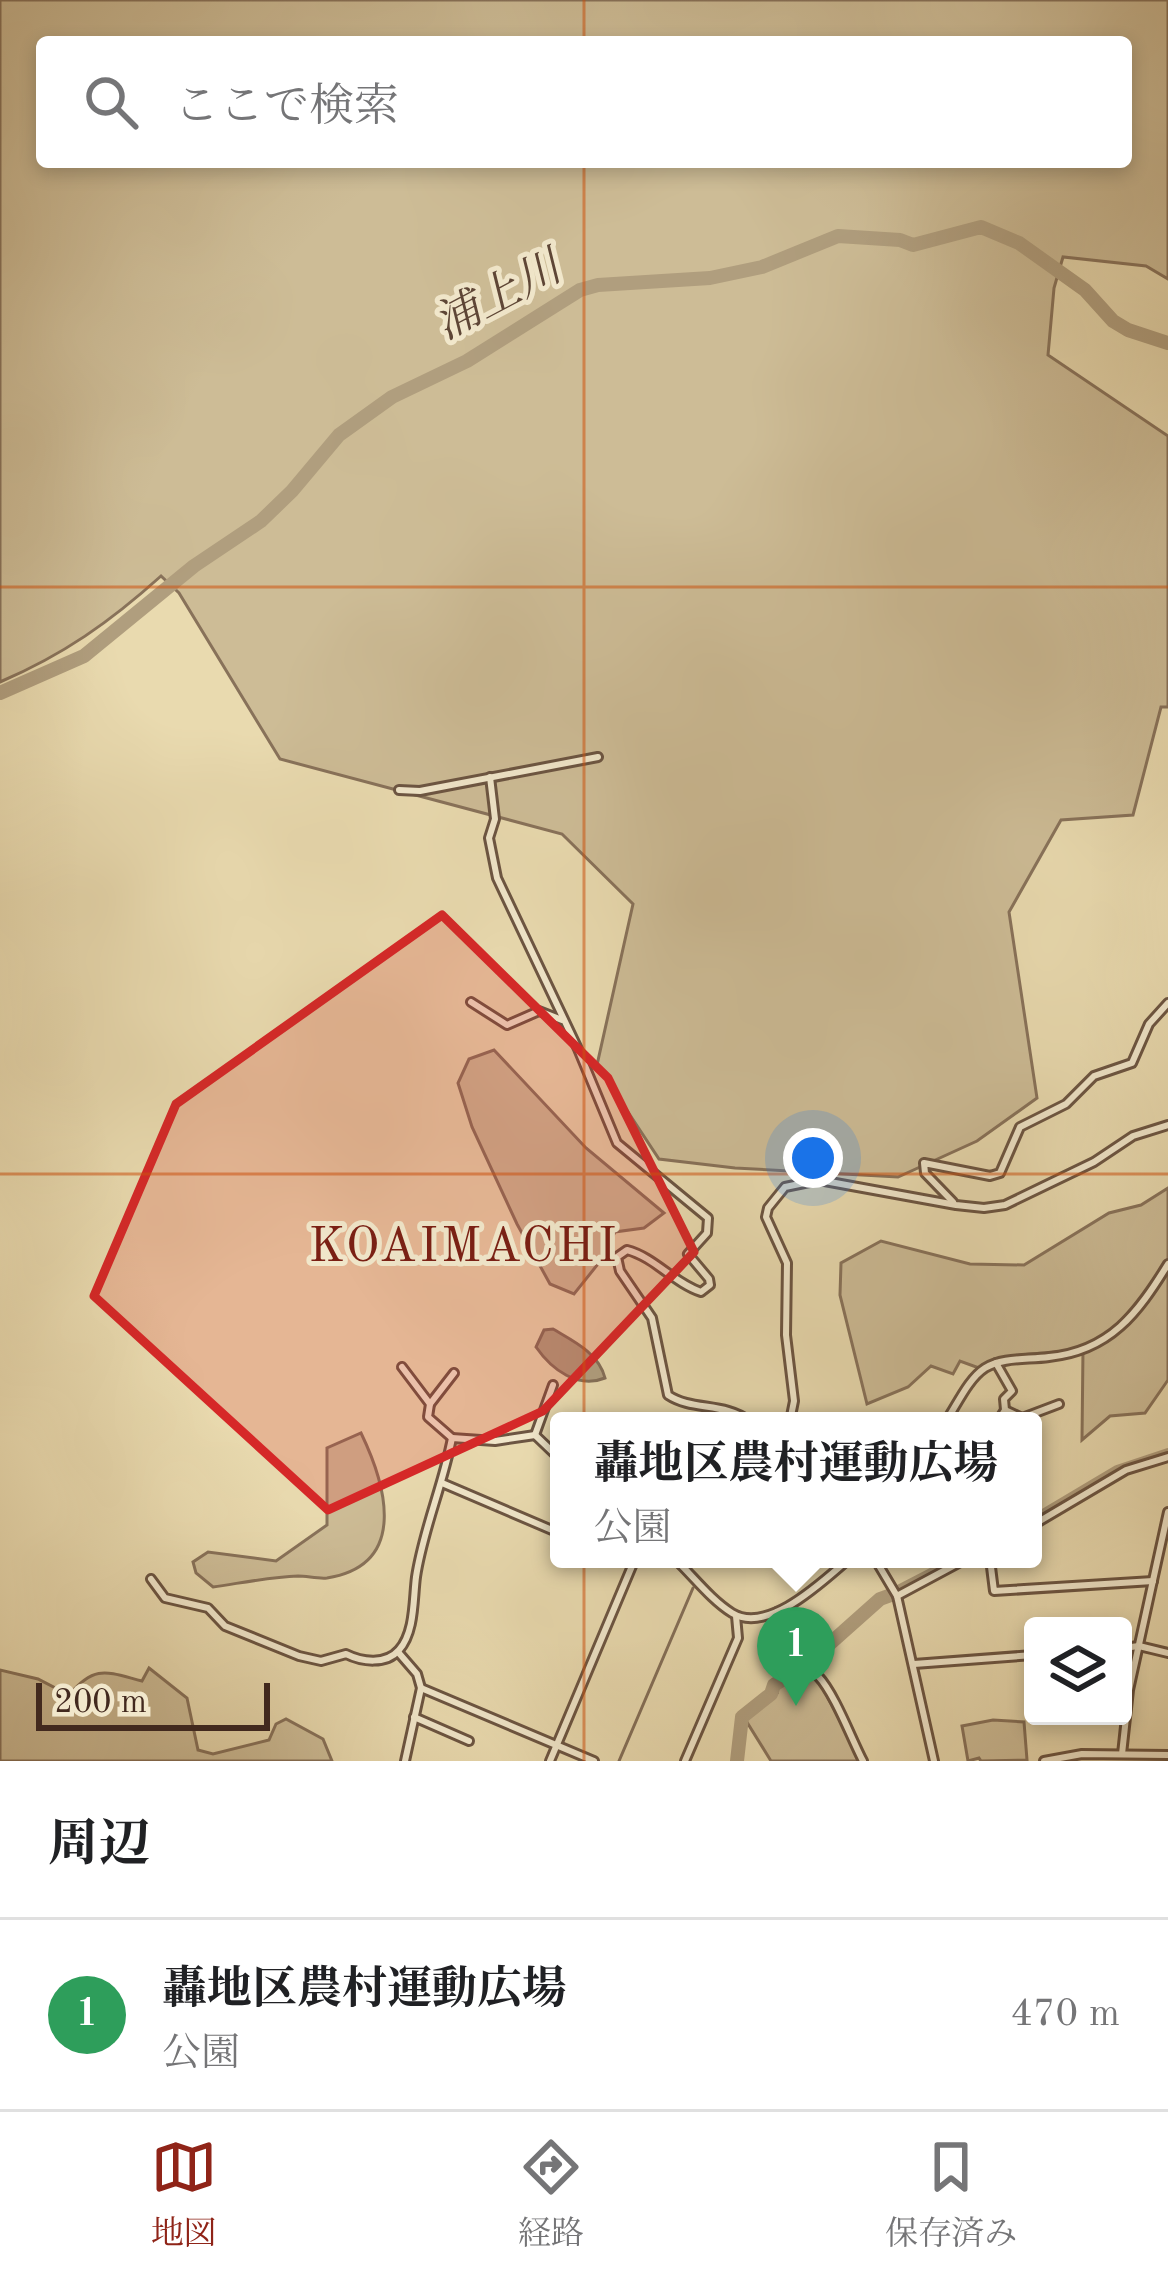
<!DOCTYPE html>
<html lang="ja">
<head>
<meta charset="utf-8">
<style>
  :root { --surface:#fff; --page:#f6f6f6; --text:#202124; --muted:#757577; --line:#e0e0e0; --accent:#8f2418 }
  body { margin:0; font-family:"Old Standard TT","Noto Serif JP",serif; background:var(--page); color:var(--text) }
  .controls { position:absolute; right:36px; bottom:36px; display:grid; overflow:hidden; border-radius:12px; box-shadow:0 6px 18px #0003 }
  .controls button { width:108px; height:108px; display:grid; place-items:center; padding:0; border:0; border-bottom:3px solid var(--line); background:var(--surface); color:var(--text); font:60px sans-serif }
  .scale { position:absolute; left:36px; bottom:30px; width:234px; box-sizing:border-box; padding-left:12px; border:6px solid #42291e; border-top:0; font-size:33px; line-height:42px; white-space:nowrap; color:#42291e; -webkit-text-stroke:9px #f1e7cb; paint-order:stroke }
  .you { position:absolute; left:813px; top:1158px; width:42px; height:42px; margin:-30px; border:9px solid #fff; border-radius:50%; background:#1a73e8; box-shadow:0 0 0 18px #1a73e833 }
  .badge { display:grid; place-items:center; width:78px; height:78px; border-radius:50%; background:var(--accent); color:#fff; font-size:39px; font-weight:700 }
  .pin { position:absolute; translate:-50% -99px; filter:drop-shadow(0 3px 6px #0008) }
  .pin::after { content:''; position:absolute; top:63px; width:42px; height:36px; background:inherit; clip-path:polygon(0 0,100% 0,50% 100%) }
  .popup { position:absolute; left:550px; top:1412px; width:492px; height:156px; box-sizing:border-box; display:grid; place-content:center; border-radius:12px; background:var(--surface); filter:drop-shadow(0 3px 9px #0005); font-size:39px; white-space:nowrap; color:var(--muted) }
  .popup b { font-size:45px; color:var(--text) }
  .popup::after { content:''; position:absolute; left:50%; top:100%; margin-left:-24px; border:24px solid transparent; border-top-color:var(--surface) }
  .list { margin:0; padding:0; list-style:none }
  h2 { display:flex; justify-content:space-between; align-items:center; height:156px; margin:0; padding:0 48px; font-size:51px }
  h2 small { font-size:39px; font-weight:400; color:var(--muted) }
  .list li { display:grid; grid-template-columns:78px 1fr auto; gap:36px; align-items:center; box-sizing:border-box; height:192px; padding:0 48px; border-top:3px solid var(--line) }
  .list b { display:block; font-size:45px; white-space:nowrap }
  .list p { margin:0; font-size:39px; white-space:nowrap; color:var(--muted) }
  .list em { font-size:39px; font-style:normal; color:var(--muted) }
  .icon { flex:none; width:66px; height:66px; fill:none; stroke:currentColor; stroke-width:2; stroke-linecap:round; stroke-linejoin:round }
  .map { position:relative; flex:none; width:1168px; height:1761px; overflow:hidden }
  .search { position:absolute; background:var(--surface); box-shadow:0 6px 18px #0003; left:36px; right:36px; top:36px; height:132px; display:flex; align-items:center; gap:30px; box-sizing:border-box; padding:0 42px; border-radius:12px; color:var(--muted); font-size:45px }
  .sheet { height:348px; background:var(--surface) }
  nav { display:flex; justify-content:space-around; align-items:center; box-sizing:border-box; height:168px; border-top:3px solid var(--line); background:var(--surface); font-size:33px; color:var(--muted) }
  nav a { display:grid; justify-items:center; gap:6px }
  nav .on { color:var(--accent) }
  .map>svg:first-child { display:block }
</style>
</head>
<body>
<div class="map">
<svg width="1168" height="1761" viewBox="0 0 1168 1761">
  <rect width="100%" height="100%" fill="#e9daaf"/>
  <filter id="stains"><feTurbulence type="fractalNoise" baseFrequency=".00167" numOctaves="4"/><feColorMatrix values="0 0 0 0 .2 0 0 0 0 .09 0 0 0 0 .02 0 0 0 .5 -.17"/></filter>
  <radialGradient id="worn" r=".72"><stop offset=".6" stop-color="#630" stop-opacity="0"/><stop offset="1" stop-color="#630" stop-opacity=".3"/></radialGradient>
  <g fill="#cdbc96" stroke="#88725a" stroke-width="3" fill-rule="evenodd">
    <path d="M0,0H1168V279L1146,266L1063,257L1054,288L1048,355L1168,436V707H1161L1133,815L1061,820L1009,912L1037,1098L977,1141L898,1177L735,1168L659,1159L597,1065L633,904L562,834L280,759L179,593L161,576C110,622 63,655 0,682ZM42,42H1126V162H42Z"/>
    <path d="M494,1050L586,1148L664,1213L644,1228L615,1232L598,1264L574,1294L550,1284L517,1224L472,1127L458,1083L469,1059Z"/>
    <path d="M1168,1188V1380L1145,1413L1110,1416L1082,1440L1083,1349C1050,1356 1006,1349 979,1368L960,1361L953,1374L931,1366L908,1387L867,1404L840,1295L841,1263L881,1241L970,1264L1024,1265L1109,1213L1141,1205Z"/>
    <path d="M361,1433C387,1487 408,1565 327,1578C318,1579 307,1576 298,1576C270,1577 241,1583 213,1587L196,1573L193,1562L208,1552L276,1561L327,1525V1448Z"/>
    <path d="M149,1668L187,1698L198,1750L213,1754L269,1740L276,1724L286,1719L323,1739L332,1761H0V1670L38,1679L69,1695C95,1664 107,1672 142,1681Z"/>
    <path d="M805,1668L817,1677L861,1761H771L745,1719L777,1693L775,1687Z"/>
    <path d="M993,1720L1024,1722L1027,1760L981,1761L979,1758L968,1761L962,1726Z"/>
  </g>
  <path fill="#b09e7e" stroke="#846f58" stroke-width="3" d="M553,1329C573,1341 599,1353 605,1378C578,1389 552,1370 536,1347L544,1330Z"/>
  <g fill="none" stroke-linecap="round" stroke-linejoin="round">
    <path stroke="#846f58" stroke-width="3" d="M619,1761L693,1588"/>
    <g stroke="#b09e7e" stroke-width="8">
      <path d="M1033,1519L1117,1469L1168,1452"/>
      <path d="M896,1590L956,1559"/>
    </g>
    <g stroke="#b09e7e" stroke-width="14">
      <path d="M0,693L84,656L194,566L261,521L292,491L339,435L392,397L467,361L580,290L598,285L710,278L762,267L838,236L900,240L913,245L981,227L1019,243L1085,290L1113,321L1128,330L1168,343"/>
      <path d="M737,1761L742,1717L771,1694L774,1685L807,1664L880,1599L891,1595"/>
    </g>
    <g stroke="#6c5542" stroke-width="12">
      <g id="street">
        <path d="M490,777L495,819L489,838L497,878L578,1049L617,1143L708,1218L707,1233L688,1254L709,1279L710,1285L701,1292C674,1283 654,1257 627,1250L617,1257L620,1271L652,1318L668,1395C692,1411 724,1402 749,1421"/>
        <path d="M399,790L420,791L598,757"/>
        <path d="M471,1002L507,1025L539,1011L562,1020"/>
        <path d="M953,1202L925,1173L924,1163L990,1176L1000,1173L1020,1127L1066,1104L1094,1076L1132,1063L1149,1024L1168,1003"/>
        <path d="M996,1363L1012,1391L1004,1399L1005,1410L998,1421"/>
        <path d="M402,1367L430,1404L428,1417L452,1438"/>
        <path d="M430,1404L454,1373"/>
        <path d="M1005,1410L1022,1418L1059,1404"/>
        <path d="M790,1421L794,1401L786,1335L787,1263L766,1217L768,1208L785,1187L819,1180L956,1205L984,1208L1005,1205L1094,1162L1133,1136L1168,1125"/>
        <path d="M946,1421C957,1405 968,1379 985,1368C1003,1357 1027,1360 1049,1357C1110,1351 1138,1313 1168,1264"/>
        <path d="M535,1435L553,1385"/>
        <path d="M535,1435L559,1458"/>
        <path d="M442,1483L559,1533"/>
        <path d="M1033,1525L1126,1470L1168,1457"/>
        <path d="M675,1559C693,1576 711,1600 732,1613C768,1635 823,1581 849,1559"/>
        <path d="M875,1559L897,1596L934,1761"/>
        <path d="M990,1559L994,1591L1153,1581"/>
        <path d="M151,1579L165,1598L208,1608L225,1626L299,1656L321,1661L346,1654C362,1662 386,1665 399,1650C415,1632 413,1600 416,1577C423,1530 443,1485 452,1438L495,1441L535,1435"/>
        <path d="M897,1596L966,1559"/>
        <path d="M777,1612C788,1638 799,1656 818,1676C835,1694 851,1738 863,1761"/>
        <path d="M1123,1648L1139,1646L1168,1653"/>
        <path d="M398,1652L417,1674L421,1688L405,1761"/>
        <path d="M914,1664L1033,1655"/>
        <path d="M421,1688L594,1761"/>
        <path d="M414,1717L469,1741"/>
        <path d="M1122,1754L1129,1690L1168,1512"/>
        <path d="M550,1761L635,1559"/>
        <path d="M685,1761L738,1638L736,1616"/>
        <path d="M1044,1761L1082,1754L1168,1755"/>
      </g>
    </g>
    <use href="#street" stroke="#f1e7cb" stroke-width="6"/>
  </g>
  <path fill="#d62828" fill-opacity="0.2" stroke="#d62828" stroke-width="9" stroke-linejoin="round" d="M442,915L608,1078L694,1252L543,1411L328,1510L94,1296L176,1104Z"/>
  <path fill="none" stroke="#cf520f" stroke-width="3" stroke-opacity="0.55" d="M584,0V42M584,162V1761M0,587H1168M0,1174H1168"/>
  <g text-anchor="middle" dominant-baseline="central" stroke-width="10" stroke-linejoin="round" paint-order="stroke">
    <g font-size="45" font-style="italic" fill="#5e4636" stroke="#f1e7cb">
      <text transform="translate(499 298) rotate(-28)">浦上川</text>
    </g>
    <g font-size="48" letter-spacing="3" fill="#7a1f14" stroke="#f1e7cb">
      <text x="464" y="1248">KOAIMACHI</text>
    </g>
  </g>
  <rect width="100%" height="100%" filter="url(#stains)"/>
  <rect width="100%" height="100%" fill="url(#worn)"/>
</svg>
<div class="controls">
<button><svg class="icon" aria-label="layers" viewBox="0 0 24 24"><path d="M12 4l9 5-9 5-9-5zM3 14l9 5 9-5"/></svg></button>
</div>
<div class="scale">200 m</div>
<div class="you"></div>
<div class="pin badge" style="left:796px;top:1706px;background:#2e9e5b">1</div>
<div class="popup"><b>轟地区農村運動広場</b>公園</div>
<div class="search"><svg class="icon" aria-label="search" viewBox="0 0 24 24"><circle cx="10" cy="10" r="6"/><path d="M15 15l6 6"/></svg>ここで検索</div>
</div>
<section class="sheet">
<h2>周辺<small></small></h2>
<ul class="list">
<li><span class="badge" style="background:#2e9e5b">1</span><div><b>轟地区農村運動広場</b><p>公園</p></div><em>470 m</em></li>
</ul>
</section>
<nav>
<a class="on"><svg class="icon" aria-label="map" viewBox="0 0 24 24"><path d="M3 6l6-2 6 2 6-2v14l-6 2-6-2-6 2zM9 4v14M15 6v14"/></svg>地図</a>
<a><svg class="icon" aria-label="directions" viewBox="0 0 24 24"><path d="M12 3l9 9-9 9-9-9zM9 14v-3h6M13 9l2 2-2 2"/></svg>経路</a>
<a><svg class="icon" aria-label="saved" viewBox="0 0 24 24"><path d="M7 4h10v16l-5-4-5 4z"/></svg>保存済み</a>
</nav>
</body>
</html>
